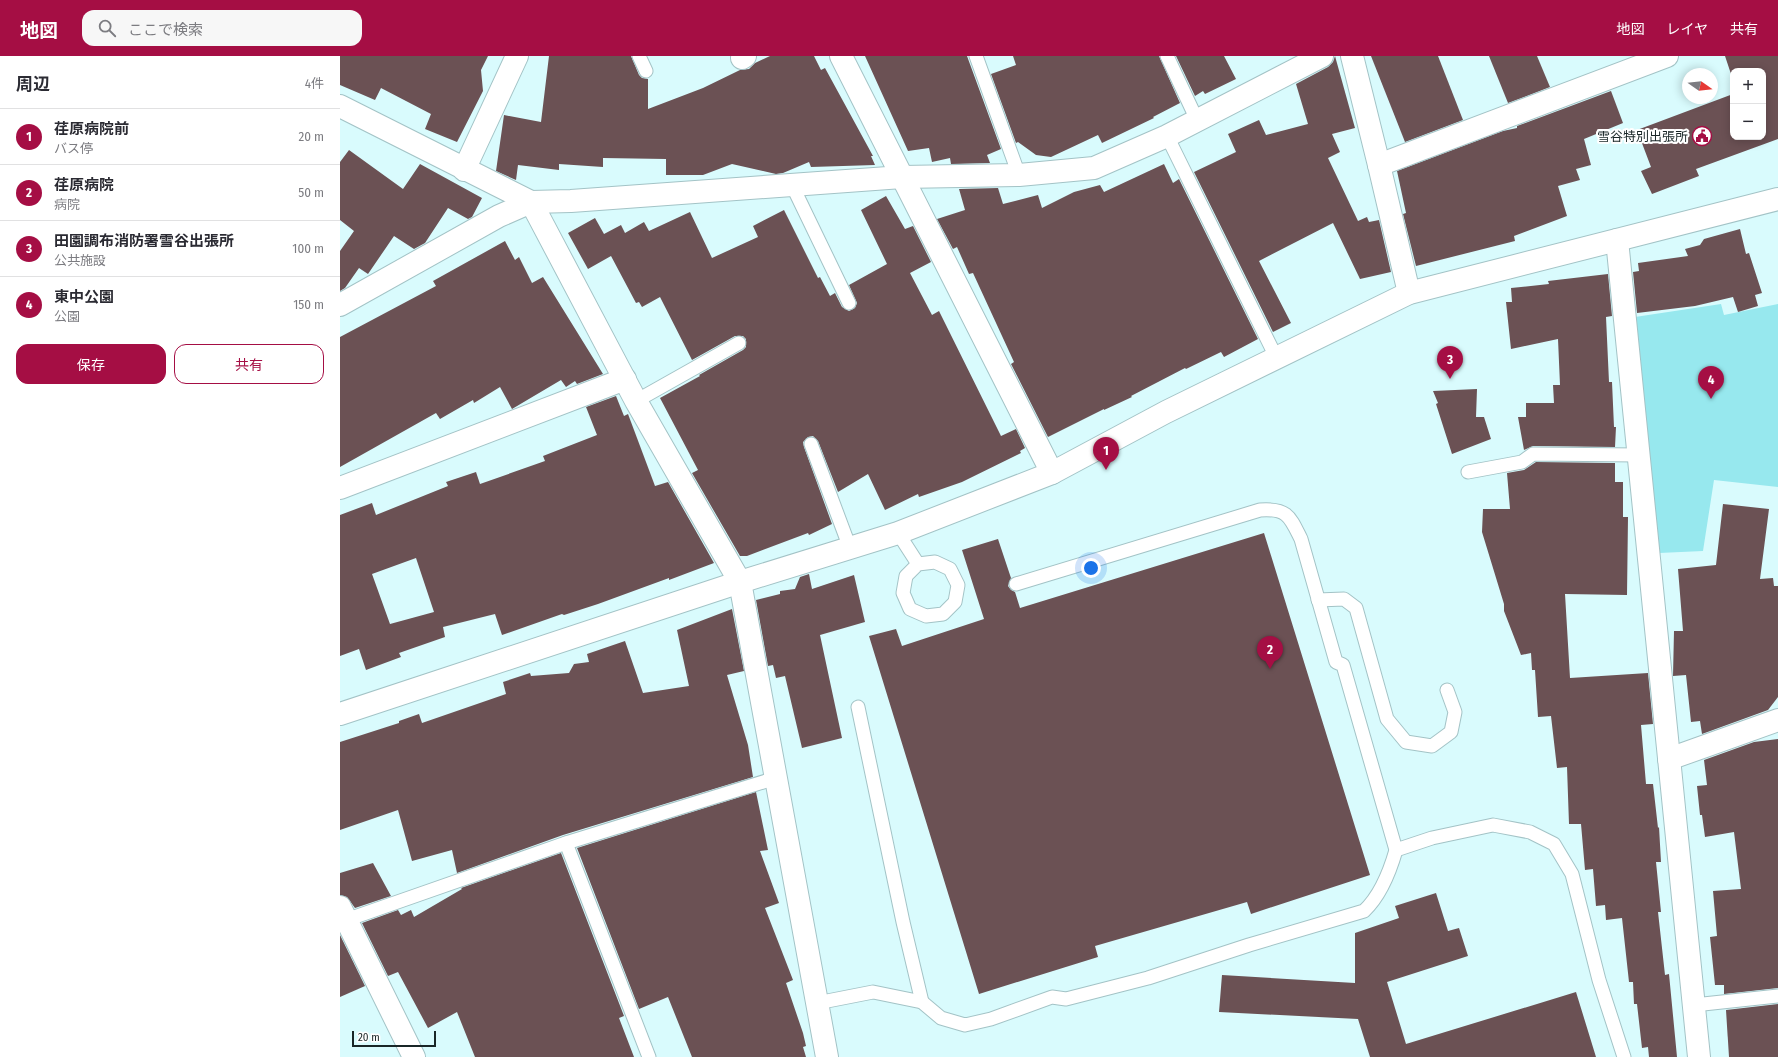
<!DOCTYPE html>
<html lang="ja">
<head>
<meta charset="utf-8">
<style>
  :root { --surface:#fff; --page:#f7f7f7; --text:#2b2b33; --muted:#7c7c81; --line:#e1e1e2; --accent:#a50e44 }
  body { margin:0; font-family:"Fira Sans Condensed","Noto Sans JP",sans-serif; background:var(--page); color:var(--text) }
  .controls { position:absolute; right:12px; top:12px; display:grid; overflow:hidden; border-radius:8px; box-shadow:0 2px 10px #0003 }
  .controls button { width:36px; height:36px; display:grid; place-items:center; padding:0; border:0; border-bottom:1px solid var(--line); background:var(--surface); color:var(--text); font:20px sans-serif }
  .compass { position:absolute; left:1342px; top:12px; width:36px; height:36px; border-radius:50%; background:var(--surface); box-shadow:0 2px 10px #0003; rotate:104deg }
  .scale { position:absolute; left:12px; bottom:10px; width:84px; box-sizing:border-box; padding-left:4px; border:2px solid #192627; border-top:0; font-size:11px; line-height:14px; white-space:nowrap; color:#192627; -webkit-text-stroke:3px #fff; paint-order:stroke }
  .you { position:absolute; left:751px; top:512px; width:14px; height:14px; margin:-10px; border:3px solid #fff; border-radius:50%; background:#1a73e8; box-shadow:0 0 0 6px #1a73e833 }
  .badge { display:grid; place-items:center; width:26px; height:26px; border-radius:50%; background:var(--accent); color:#fff; font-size:13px; font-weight:700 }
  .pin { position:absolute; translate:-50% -33px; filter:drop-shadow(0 1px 2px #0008) }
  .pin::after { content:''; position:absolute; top:21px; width:14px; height:12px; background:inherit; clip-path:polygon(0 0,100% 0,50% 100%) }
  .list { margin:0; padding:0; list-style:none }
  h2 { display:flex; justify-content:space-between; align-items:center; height:52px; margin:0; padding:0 16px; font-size:17px }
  h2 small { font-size:13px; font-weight:400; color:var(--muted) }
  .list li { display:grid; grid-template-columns:26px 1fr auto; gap:12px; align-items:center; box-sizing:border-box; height:56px; padding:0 16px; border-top:1px solid var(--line) }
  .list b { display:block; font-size:15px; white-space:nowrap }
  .list p { margin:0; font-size:13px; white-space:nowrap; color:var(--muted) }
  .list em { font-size:13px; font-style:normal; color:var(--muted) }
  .actions { display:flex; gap:8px; padding:12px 16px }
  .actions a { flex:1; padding:9px 0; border:1px solid var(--accent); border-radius:12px; text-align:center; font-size:14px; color:var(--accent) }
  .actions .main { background:var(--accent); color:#fff }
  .icon { flex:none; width:22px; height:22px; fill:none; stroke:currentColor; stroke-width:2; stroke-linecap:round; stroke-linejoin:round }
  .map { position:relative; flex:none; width:1438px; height:1001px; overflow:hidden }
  header { display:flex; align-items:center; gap:24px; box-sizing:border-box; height:56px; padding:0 20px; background:var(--accent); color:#fff }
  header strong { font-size:19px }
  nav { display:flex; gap:22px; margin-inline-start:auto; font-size:14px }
  .search { width:280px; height:36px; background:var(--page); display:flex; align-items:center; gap:10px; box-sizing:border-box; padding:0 14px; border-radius:12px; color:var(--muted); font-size:15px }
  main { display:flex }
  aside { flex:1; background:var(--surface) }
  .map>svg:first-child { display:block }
</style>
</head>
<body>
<header>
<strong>地図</strong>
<div class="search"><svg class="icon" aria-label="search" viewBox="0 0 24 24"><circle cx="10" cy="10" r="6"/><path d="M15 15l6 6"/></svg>ここで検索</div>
<nav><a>地図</a><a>レイヤ</a><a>共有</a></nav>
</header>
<main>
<aside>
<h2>周辺<small>4件</small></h2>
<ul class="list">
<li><span class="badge">1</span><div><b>荏原病院前</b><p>バス停</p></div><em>20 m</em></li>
<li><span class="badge">2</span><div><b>荏原病院</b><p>病院</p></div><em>50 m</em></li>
<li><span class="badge">3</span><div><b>田園調布消防署雪谷出張所</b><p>公共施設</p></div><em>100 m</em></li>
<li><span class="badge">4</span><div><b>東中公園</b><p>公園</p></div><em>150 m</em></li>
</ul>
<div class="actions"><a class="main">保存</a><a>共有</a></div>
</aside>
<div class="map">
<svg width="1438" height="1001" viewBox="0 0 1438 1001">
  <rect width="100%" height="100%" fill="#d9fbfd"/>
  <path fill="#97e8ee" d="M1381,248L1384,259L1438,248V431L1374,424L1363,495L1319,497L1295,261Z"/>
  <g fill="#6b5154" fill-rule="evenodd">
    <path d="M0,0H148L141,14L143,35L117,86L85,73L91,58L41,32L35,44L0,29Z"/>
    <path d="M209,0H291L299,19L302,22L308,23V53L363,32L400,14L409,13L415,7L430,0H474L481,14L485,12L533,100H531L535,109L471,111L469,106L443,117L436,118L392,108L363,119H326V103L263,102V111L219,108V114L178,109L176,124L156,115L164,59L201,66Z"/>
    <path d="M525,0H627L661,93L647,99L650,107L611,108L610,102L592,106L589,92L568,95Z"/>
    <path d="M673,0H819L840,47L813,61L814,62L762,87L758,79L711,101L696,99L678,86L676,87L651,18L676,9Z"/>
    <path d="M836,0H884L896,23L865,38L863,35L855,40Z"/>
    <path d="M995,0L1015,72L992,78L1000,96L988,102L1018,165L1027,161L1029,166L1039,164L1051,216L1020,223L993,167L919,205L951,267L933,276L854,116L896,96L888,78L919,64L926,79L968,68L956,28L988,11L993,6Z"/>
    <path d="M1031,0H1098L1123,64L1065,86Z"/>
    <path d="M1149,0H1197L1210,31L1168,47Z"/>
    <path d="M1385,0H1438V83L1356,113L1359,120L1312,138L1301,115L1311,111L1297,74L1393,38V81H1423V15H1393V24Z"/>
    <path d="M1271,35L1283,67L1244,83L1251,109L1236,113L1240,124L1218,130L1227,160L1174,180L1175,185L1076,210L1063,158L1066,157L1057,115L1163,75L1177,72V70Z"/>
    <path d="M9,94L63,133L80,108L142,142L132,161L128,163L108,152L85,187L74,193L54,180L28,218L19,212L5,232L0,235V195L14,175L0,164V106Z"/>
    <path d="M824,108L833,127L839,123L918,283L884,301L881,296L846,313L845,312L791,340L792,341L764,354V353L708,381L671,308L674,306L633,217L629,218L617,191L613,193L597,163L625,154L619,133L658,132L663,148L698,139L702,152L734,136L760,129L764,136Z"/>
    <path d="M546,140L565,173L573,170L591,206L570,217L592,259L599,255L661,380L676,373L685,392L680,395L681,397L622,426L579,441L578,438L545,454L528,418L498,436L478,385L473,380L468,381L463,386L464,391L492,468L469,479L468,477L407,500H400L352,417L358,414L320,342L360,320L359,319L403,294L406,291V283L403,280H395L352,304L320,241L302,251L299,246L296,247L271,200L248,213L228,177L255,162L264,178L281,169L285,177L304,166L309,175L350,156L372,202L418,181L413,170L444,154L478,222L480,221L490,240L495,237L502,251L509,255L515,252L517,247L509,229L547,208L521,154Z"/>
    <path d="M1400,173L1406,198L1409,197L1422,237L1415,239L1418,250L1398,256L1393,241L1355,250L1297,257L1293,216L1299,215L1298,207L1348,200L1345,193L1360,189L1364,183Z"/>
    <path d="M165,185L175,204L179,201L192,227L203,221L263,318L237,328L235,325L226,331L221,324L172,353L160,331L134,347L133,344L100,363L96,357L0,411V281L96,230L93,225Z"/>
    <path d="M1268,218L1272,260L1266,261L1269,326H1272L1274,371H1276L1275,391L1193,390L1184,394L1178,361H1186V347H1214L1213,329H1220L1218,283L1171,293L1166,246H1172L1171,232L1209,228L1208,225Z"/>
    <path d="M1137,333L1136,361H1144L1151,383L1112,398L1096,348L1098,347L1093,335Z"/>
    <path d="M276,340L284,360L288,358L315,430L328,426L374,507L329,524V522L258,548L224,559L222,558L162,579L155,558L103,571L105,581L59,597L61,601L26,614L19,593L0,600V459L32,447L36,459L108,430L106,426L136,416L140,428L205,405L203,400L257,379L246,351ZM76,502L94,556L50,568L32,518Z"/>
    <path d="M1196,406L1275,407V426H1283V461H1288L1287,539L1225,538L1230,622L1308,617L1313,668L1301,669L1306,728H1313L1318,772L1319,771L1321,806H1316L1321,856H1318L1325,919L1329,918L1337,1001H1309L1308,991L1302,992L1297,948H1294L1293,926H1289L1282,862L1266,864L1265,849L1256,850L1253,813L1245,814L1241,768H1229L1227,711L1217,712L1211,660L1198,661L1195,614H1192L1191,597L1181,599L1164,555V548L1142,476L1143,453H1170L1167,417L1184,414Z"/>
    <path d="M1383,448L1429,453L1420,523L1433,522L1434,530H1438V641L1428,654L1362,678L1360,665L1351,666L1346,619L1333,620L1334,575H1343L1338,513L1376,509Z"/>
    <path d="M924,477L1030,819L911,858L907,846L755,890L758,901L639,938L529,580L556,573L562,590L644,563L622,494L658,483L671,522L668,530L671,534L675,536L680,552Z"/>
    <path d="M469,518L472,533L514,519L525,566L480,579L502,682L462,692L445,620L436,622L433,609L428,610L416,544L440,538V535L455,533L460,521Z"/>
    <path d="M392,553L404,615L387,619L408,689L413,721L223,779L117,817L112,794L72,805L58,754L0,774V686L59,667V665L79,658L82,667L166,638L163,626L190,617L191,620L229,617L234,608L249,606L247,598L285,585L303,637L349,630L337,574Z"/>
    <path d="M1438,683V932L1384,938V929H1375L1370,881L1377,880L1373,835L1401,833L1394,776L1365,781L1362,759H1360L1357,730L1367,729L1364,704L1414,686Z"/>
    <path d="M416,736L428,794L420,795L439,847L425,852L453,924L446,927L463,977L466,990L463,991L466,1001H352L328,941L299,953L237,792Z"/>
    <path d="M221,797L284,960L279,962L294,1001H135L117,956L88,972L58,916L48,920L22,867L58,854L61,859L71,854L74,861L122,833L121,832Z"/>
    <path d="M33,807L51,840L15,852L7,841L0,839V817Z"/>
    <path d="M1096,837L1108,875L1119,872L1128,900L1047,926L1066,988L1236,936L1256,1001H1030L1018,963L879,956L882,919L1015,927V877L1059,862L1055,850Z"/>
    <path d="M0,879L25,930L0,941Z"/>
    <path d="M1438,948V1001H1389L1386,954Z"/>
  </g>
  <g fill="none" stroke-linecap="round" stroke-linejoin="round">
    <g stroke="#a3c3c6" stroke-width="15">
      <g id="service">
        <path d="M299,0L306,15"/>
        <path d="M636,0L679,119"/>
        <path d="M827,0L857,64"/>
        <path d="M827,80L936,301"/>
        <path d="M452,129L509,247"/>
        <path d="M296,345L399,287"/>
        <path d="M471,388L510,492"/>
        <path d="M1128,416L1182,406L1193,398L1299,399"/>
        <path d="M558,477L578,508L595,506L610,513L618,529L615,546L603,558L586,560L570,553L563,537L566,520L578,508"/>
        <path d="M978,544L1004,543L1016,552L1047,663L1066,686L1092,690L1111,676L1115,656L1107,634"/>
        <path d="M518,651L563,866L582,946"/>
        <path d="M226,787L309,1001"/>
        <path d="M1056,794L1092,782L1153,769L1190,776L1214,788L1232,818L1259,924L1284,1001"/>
        <path d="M6,864L226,787L436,722"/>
        <path d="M477,947L533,936L582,946L601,962L625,969L651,963L712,941L726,943L808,922L909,889L1024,855C1040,840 1050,815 1056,794L1003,609L996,606L961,483C950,461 948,452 920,454L676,528"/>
        <path d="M1354,949L1438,940"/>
      </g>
    </g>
    <g stroke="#a3c3c6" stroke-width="24">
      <g id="minor">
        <path d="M501,0L712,417"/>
        <path d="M1012,0L1039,109L1069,237"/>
        <path d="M402,2L405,0"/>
        <path d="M0,50L191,146L296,345L400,526L487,1001"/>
        <path d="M1039,109L1327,0"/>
        <path d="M124,114L177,0"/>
        <path d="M1277,184L1359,1001"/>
        <path d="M0,249L159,160L191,146L231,145L562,121L679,119L754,112L827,80L982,0"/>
        <path d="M0,432L285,323"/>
        <path d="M1329,703L1438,664"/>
        <path d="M0,851L74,1001"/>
      </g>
    </g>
    <g stroke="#a3c3c6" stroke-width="24">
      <path id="tertiary" d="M0,658L400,526L558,477L712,417L826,356L1069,237L1438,143"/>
    </g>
    <use href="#service" stroke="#fff" stroke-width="13"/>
    <use href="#minor" stroke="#fff" stroke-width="22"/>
    <use href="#tertiary" stroke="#fff" stroke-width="22"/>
  </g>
  <defs>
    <g id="civic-ring" transform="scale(1)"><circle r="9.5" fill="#fff" stroke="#a50e44" stroke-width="1.5"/><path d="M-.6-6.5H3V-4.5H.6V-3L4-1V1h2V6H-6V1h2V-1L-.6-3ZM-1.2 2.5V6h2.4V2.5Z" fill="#a50e44"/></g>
  </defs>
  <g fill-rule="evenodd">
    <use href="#civic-ring" x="1362" y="80"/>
  </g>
  <g text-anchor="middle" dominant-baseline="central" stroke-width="4" stroke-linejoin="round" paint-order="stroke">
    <g font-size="13" fill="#192627" stroke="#fff" text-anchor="end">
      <text x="1348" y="80">雪谷特別出張所</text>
    </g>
  </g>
</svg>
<div class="controls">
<button>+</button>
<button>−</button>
</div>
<svg class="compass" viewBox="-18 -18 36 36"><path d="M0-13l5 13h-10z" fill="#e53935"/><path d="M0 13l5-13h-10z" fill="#7c7c81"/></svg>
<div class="scale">20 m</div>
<div class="you"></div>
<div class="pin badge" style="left:766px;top:414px">1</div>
<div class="pin badge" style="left:930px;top:613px">2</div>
<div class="pin badge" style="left:1110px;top:323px">3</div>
<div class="pin badge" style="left:1371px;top:343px">4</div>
</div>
</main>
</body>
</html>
